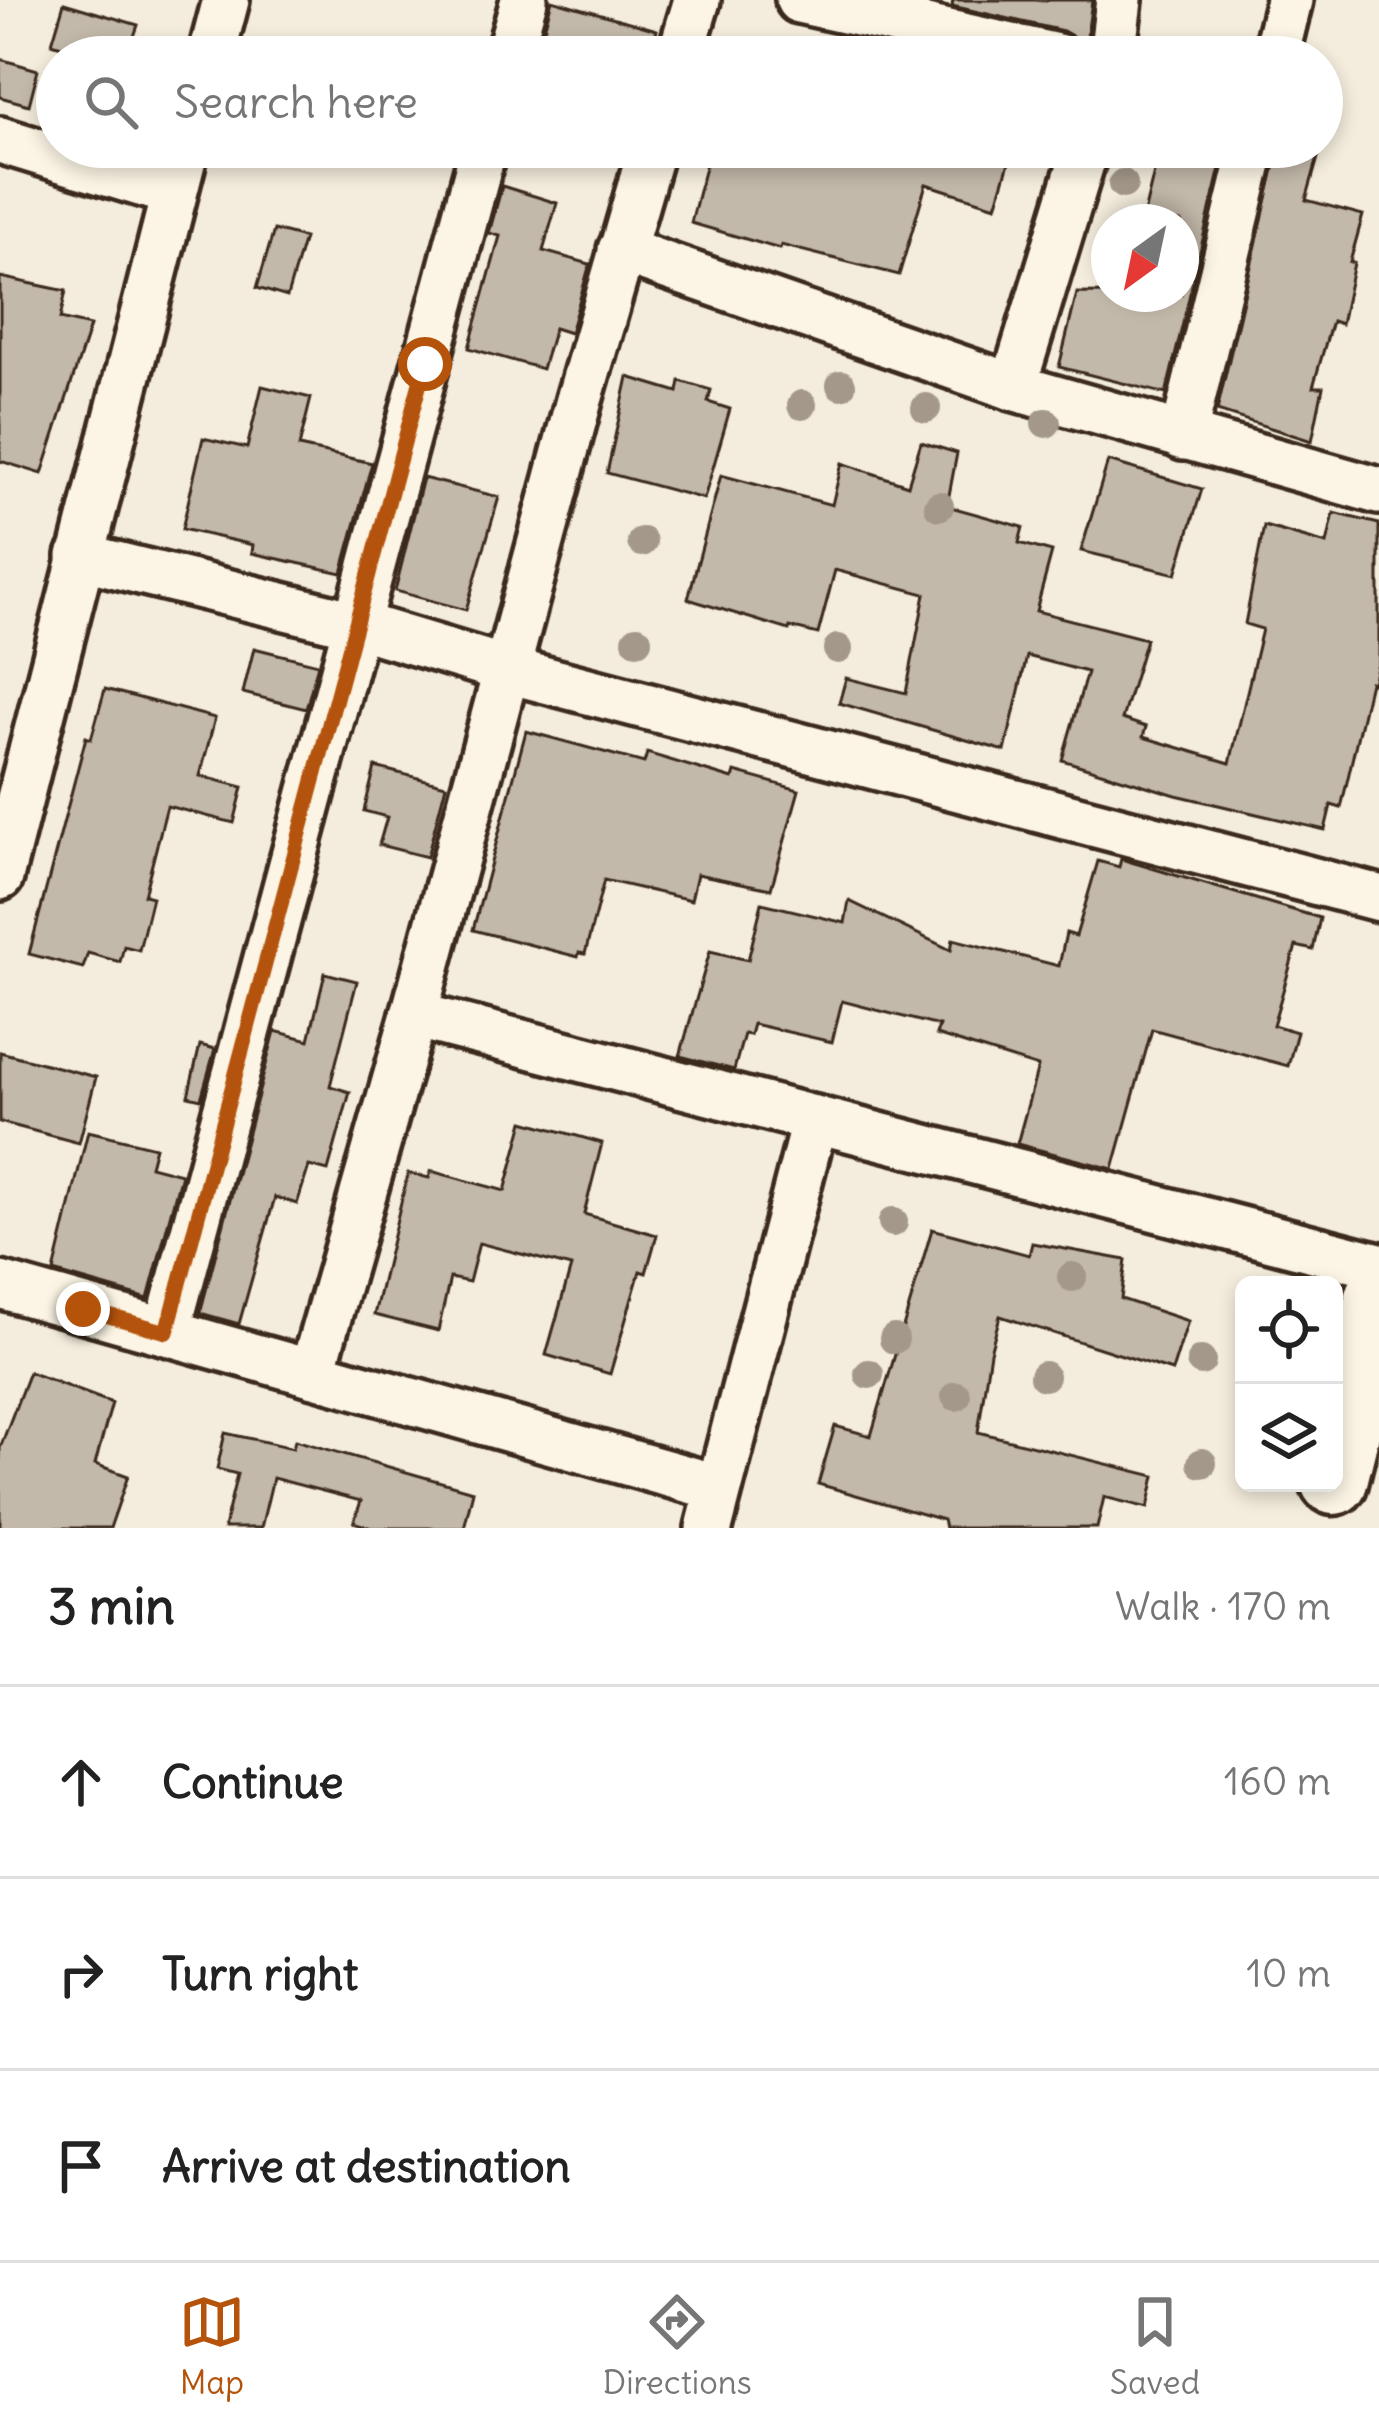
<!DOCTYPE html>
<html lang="en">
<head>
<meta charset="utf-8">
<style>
  :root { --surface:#fff; --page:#f6f6f6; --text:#222; --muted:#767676; --line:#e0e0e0; --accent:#b45309 }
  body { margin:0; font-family:Delius,sans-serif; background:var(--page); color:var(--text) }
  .controls { position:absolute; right:36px; bottom:36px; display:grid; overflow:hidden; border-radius:18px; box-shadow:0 6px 18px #0003 }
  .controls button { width:108px; height:108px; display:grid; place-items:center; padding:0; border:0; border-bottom:3px solid var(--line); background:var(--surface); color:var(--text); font:60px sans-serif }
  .compass { position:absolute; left:1091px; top:204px; width:108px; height:108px; border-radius:50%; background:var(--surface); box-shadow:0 6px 18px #0003; rotate:213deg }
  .stop { position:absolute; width:36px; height:36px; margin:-27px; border:9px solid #b45309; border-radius:50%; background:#fff }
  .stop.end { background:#b45309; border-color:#fff; box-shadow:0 3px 12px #0008 }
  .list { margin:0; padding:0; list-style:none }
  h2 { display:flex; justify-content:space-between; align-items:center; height:156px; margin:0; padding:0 48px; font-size:51px }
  h2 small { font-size:39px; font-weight:400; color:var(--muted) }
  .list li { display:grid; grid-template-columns:78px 1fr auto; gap:36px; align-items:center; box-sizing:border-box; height:192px; padding:0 48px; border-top:3px solid var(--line) }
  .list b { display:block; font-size:45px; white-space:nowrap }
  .list em { font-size:39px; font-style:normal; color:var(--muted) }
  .icon { flex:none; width:66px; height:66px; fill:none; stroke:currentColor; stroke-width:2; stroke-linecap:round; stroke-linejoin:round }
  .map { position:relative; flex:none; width:1379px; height:1528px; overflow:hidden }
  .search { position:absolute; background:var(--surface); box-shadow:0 6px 18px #0003; left:36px; right:36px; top:36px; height:132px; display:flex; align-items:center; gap:30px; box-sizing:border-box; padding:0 42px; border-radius:66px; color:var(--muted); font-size:45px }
  .sheet { height:732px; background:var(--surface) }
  nav { display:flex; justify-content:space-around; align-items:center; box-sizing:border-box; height:168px; border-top:3px solid var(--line); background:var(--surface); font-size:33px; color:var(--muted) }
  nav a { display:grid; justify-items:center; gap:6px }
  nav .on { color:var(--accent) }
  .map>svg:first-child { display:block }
</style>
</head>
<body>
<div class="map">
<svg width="1379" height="1528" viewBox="0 0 1379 1528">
  <rect width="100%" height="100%" fill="#f4eddd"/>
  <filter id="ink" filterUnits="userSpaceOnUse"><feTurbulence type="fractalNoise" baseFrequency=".00833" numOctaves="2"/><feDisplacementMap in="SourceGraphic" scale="24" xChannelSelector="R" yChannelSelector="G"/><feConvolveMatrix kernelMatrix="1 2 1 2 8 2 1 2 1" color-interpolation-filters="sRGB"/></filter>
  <g filter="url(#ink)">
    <g fill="#c3b9aa" stroke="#3b2a1e" stroke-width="3">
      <path d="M552,0L657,30L650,57H550L552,50L539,47Z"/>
      <path d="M953,0H1092L1086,44L1063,31L952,6Z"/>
      <path d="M64,3L138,25L127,57H95L52,43Z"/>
      <path d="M838,36L888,47L885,57H833Z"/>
      <path d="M0,59L38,70L29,105L0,97Z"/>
      <path d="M710,147H742L785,163L789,147H979L1011,156L996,206L926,184L899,275L781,245L780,249L691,223Z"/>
      <path d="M1160,147H1225L1166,394L1059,367L1077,293L1181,294V222H1142Z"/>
      <path d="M1279,147H1321L1306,200L1363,215L1350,262L1354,263L1341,324L1332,321L1313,387H1323L1312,441L1217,411Z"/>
      <path d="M502,186L557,203L543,251L590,264L570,333L554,328L542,369L469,348L500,236L489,233Z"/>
      <path d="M274,230L304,238L287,297L257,288Z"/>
      <path d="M0,277L66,291L60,319L90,326L42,474L0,461Z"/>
      <path d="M628,377L678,392L680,381L711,390L708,402L730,409L704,499L607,473Z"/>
      <path d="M262,386L311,398L299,447L372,463L342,573L252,553L253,545L182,529L203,438L247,448Z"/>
      <path d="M921,442L957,453L947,506L1023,527L1019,543L1052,552L1036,611L1146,639L1122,719L1146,727L1143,737L1230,763L1262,629L1245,624L1264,526L1327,544L1334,513L1379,524V660L1373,683L1370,682L1341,808L1331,805L1325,830L1176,795L1062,760L1087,672L1027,656L1005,751L839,703L846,678L906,693L925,594L835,570L818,634L790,627L789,630L688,599L721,475L832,505L842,463L908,485Z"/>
      <path d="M1108,461L1202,489L1176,574L1081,551Z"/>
      <path d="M423,478L499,497L466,610L395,591Z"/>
      <path d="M254,648L318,664L306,709L243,693Z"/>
      <path d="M105,689L215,718L200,776L243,787L234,823L167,806L144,895L152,897L139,950L124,946L120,962L88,953L83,968L29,954L86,737L91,739Z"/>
      <path d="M526,731L644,763L647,753L733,779L735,772L799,790L771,889L697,874L691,900L604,880L585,954L579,953L578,957L473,930Z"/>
      <path d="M375,767L446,785L427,857L379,845L387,817L364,811Z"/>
      <path d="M1121,859L1320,918L1313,950L1296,946L1273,1025L1297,1032L1288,1066L1152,1029L1113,1169L1017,1144L1038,1067L936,1035L939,1026L842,1001L832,1042L753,1024L750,1035L744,1034L734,1070L680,1056L710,951L748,960L762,903L845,923L849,901L951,950L953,939L1059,966L1066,933L1076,936L1098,861L1119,867Z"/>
      <path d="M325,973L357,981L330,1086L350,1092L328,1171L309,1166L297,1204L275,1197L239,1324L200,1313L275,1031L309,1040Z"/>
      <path d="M200,1045L215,1049L201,1099L188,1096Z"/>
      <path d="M0,1052L96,1077L79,1143L0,1122Z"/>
      <path d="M524,1121L602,1143L584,1214L657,1235L646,1273L640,1271L610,1374L546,1355L571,1267L479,1243L469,1282L450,1278L438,1331L374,1315L408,1173L429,1178L431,1171L505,1191Z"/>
      <path d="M88,1131L155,1147L150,1166L181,1174L148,1299L54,1272Z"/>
      <path d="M932,1229L1029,1255L1032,1243L1126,1260L1121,1299L1188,1321L1172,1371L1000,1316L990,1352L978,1432L1155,1476L1148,1508L1104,1497L1097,1528H945L943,1520L818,1484L835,1426L871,1436Z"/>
      <path d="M29,1372L112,1403L95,1464L128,1476L110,1528H0V1448Z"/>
      <path d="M225,1433L293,1448L295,1440L473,1491L464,1528H371L354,1522L361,1501L273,1478L261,1528H224L237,1474L217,1469Z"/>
    </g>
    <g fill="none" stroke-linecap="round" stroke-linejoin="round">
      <g stroke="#3b2a1e" stroke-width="54">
        <g id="street">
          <path d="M799,0L1057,57"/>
          <path d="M211,57L226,0"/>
          <path d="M508,57L524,0"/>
          <path d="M680,57L697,0"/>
          <path d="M1112,57L1119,0"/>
          <path d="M1275,57L1289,0"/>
          <path d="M0,140L173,193"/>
          <path d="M621,250L1013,387L1379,491"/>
          <path d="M1013,387L1086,147"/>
          <path d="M1183,437L1253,147"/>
          <path d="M80,556L355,624L508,670L1379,898"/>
          <path d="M0,877L186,147"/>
          <path d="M414,1015L1379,1266"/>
          <path d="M0,1285L719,1488"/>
          <path d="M167,1332L484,147"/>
          <path d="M312,1373L414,1015L579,400L652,147"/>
          <path d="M709,1528L815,1119"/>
        </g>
      </g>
      <g stroke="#3b2a1e" stroke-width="75">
        <path id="primary" d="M1334,1481L1379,1298"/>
      </g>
      <use href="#street" stroke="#fcf5e5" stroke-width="45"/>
      <use href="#primary" stroke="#fcf5e5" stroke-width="66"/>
    </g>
    <g fill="#a4988a">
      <circle cx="1123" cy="184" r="15"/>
      <circle cx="841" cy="385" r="15"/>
      <circle cx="802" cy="405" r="15"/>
      <circle cx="926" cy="408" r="15"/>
      <circle cx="1046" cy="423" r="15"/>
      <circle cx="939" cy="506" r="15"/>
      <circle cx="642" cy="542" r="15"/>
      <circle cx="637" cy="640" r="15"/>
      <circle cx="838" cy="649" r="15"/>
      <circle cx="893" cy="1222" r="15"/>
      <circle cx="1072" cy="1277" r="15"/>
      <circle cx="894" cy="1339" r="15"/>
      <circle cx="1201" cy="1361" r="15"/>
      <circle cx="869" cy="1374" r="15"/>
      <circle cx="1044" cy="1376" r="15"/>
      <circle cx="956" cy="1396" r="15"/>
      <circle cx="1202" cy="1463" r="15"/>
    </g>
  </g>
  <g fill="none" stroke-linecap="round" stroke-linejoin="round" filter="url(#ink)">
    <path stroke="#b45309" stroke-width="15" d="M83,1309L167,1332L425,364"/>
  </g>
</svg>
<div class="controls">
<button><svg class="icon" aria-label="locate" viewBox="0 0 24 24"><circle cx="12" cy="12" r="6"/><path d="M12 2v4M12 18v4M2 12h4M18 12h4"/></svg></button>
<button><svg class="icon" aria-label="layers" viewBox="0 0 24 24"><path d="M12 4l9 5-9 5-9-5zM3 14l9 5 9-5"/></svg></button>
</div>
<svg class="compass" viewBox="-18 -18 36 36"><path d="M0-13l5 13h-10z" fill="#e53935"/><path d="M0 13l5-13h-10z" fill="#767676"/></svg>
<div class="stop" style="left:425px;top:364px"></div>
<div class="stop end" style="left:83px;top:1309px"></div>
<div class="search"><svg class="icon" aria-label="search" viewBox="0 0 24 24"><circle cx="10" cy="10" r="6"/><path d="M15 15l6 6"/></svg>Search here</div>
</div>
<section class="sheet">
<h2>3 min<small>Walk · 170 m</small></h2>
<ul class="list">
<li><svg class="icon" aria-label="ahead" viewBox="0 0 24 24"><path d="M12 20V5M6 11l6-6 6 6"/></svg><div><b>Continue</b></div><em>160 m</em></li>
<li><svg class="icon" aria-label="right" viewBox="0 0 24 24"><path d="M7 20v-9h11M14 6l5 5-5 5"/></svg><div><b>Turn right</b></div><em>10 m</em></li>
<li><svg class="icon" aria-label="arrive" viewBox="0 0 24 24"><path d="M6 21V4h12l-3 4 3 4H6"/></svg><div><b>Arrive at destination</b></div></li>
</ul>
</section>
<nav>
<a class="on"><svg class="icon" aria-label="map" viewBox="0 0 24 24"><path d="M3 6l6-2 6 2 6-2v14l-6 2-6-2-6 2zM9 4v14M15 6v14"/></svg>Map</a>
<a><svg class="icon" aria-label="directions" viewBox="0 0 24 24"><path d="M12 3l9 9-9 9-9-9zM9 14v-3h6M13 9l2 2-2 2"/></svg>Directions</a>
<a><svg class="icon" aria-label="saved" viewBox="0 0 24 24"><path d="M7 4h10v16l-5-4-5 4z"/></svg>Saved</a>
</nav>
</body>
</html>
